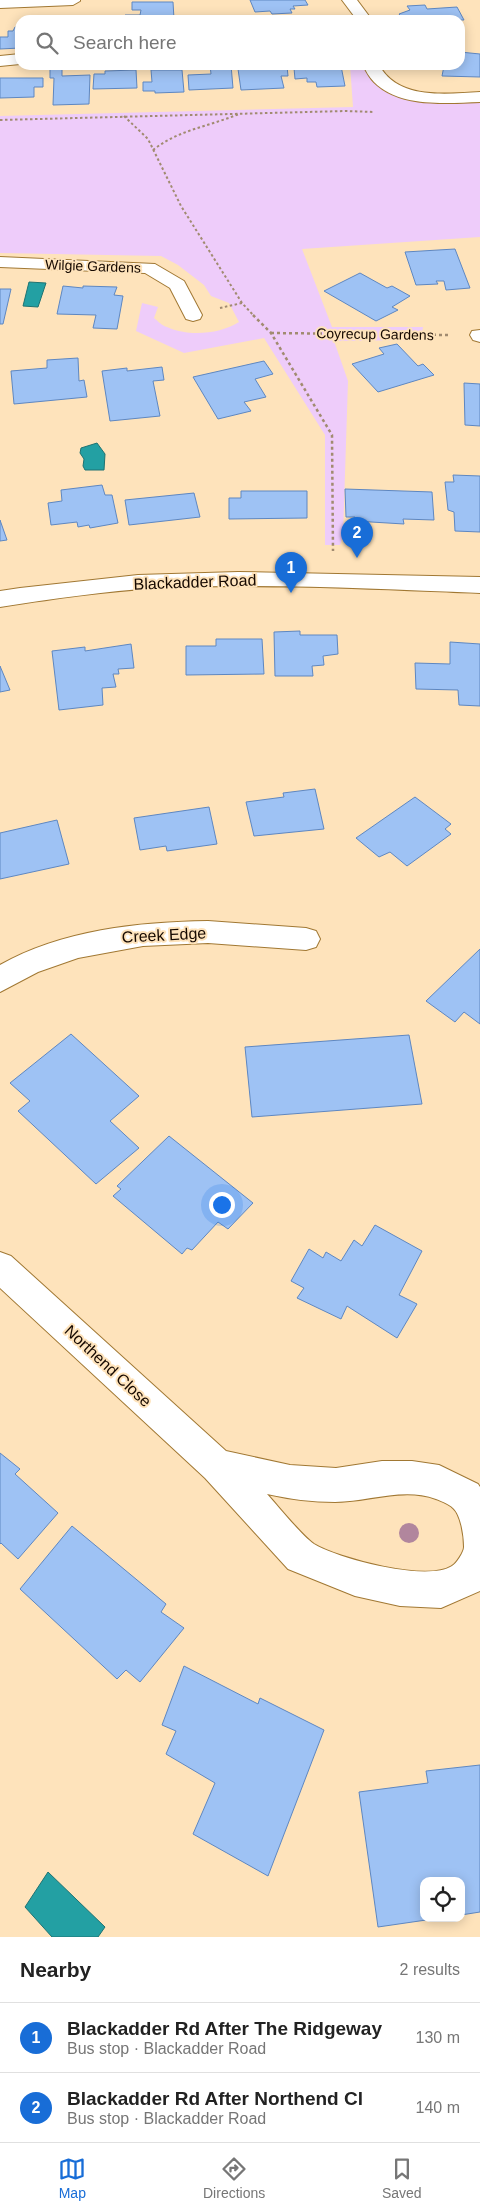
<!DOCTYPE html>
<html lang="en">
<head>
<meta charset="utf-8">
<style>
  :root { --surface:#fff; --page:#f2f2f2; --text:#222; --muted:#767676; --line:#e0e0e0; --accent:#186dd7 }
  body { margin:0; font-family:Helvetica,sans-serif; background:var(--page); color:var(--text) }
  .controls { position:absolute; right:15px; bottom:15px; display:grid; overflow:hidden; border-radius:10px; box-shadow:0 2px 12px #0003 }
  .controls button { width:45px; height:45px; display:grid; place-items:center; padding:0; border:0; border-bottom:1px solid var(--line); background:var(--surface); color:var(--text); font:25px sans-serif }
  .you { position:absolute; left:221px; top:1204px; width:18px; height:18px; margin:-12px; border:4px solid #fff; border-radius:50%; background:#1a73e8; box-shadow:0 0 0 8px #1a73e833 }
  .badge { display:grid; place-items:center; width:32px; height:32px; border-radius:50%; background:var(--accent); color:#fff; font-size:16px; font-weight:700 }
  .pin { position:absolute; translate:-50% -41px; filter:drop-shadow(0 1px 2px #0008) }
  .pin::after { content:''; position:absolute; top:26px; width:18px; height:15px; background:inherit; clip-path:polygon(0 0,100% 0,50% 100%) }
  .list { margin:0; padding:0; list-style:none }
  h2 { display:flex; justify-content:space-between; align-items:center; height:65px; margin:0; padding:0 20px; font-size:21px }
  h2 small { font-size:16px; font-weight:400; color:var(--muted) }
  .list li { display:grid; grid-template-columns:32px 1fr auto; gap:15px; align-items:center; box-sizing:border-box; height:70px; padding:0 20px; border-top:1px solid var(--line) }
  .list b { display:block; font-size:19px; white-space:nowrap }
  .list p { margin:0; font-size:16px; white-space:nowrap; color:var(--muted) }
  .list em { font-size:16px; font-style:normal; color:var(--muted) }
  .icon { flex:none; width:28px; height:28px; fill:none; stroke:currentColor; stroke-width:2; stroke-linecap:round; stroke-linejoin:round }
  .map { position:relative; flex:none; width:480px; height:1937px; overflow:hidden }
  .search { position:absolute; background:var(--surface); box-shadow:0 2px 12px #0003; left:15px; right:15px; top:15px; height:55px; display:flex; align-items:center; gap:12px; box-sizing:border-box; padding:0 18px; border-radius:15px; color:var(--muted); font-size:19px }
  .sheet { height:205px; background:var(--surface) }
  nav { display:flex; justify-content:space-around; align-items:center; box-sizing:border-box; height:70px; border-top:1px solid var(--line); background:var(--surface); font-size:14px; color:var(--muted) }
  nav a { display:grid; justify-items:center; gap:2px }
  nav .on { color:var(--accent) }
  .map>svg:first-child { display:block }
</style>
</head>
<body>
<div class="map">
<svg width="480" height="1937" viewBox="0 0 480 1937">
  <rect width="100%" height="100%" fill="#fee3bb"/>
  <path fill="#eeccfa" d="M350,65H368L377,78L416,96L480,97V237L302,249L332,327H423L421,340L334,341L348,381L343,536L340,545H325V435L264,338L184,353L136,331L142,303L158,307L154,318C158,321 162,326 167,327C189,337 220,334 239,322L229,303L211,296L204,285L178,265L161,256L0,253V116L353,107Z"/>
  <g fill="#23a0a3" stroke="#1f7372">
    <path d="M29,282L46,283L38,307L23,306Z"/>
    <path d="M97,443L105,454L104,470H85L83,466L84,459L80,453L81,448Z"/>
    <path d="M48,1872L105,1927L98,1937H52L25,1907Z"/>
  </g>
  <g fill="#9ec2f4" stroke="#5e87c1">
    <path d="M250,0H305L308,5L293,6L295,9H290L292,13L272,14L270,11L255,12Z"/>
    <path d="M132,2H173L174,19L125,20V15H140L141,10H132Z"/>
    <path d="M425,5L427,9L457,7L464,20H404L399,14L410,10L407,6Z"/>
    <path d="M15,27H20V48L0,49V37H8V31H13Z"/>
    <path d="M460,52L480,54V77L442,76L444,66L460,65Z"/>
    <path d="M210,65H231L233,88L189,90L188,75L211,74Z"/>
    <path d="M272,66H287L288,76H281L284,88L241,90L238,69L272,68Z"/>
    <path d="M341,66L345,86L317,87L316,82H307V78L295,79L294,68Z"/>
    <path d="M50,69H62V76L90,75L89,104L53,105L54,78H50Z"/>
    <path d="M136,70L137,88L93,89L94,74H105V71Z"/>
    <path d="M151,70H182L184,92L155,93V91H143V82H152Z"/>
    <path d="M0,78H43V87H34V97L0,98Z"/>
    <path d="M455,249L470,288L446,290L444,281H436L438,284L416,285L405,252Z"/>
    <path d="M360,273L387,288L392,286L410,296L392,307L398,310L376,321L324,291Z"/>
    <path d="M63,286L83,288V286L117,287L114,295L123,296L117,329L93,328L96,315L57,314Z"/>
    <path d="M0,289H11L3,324H0Z"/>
    <path d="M397,344L418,366L423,364L434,375L378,392L352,364L384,354L379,348Z"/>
    <path d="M78,358L79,381L84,380L87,397L14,404L11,371L47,368V360Z"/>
    <path d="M264,361L273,374L255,379L266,397L244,402L251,411L218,419L193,377Z"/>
    <path d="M162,367L164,380L153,381L160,416L110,421L102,371L127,368V371Z"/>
    <path d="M464,383L480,384V426L465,425Z"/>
    <path d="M453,475L480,476V532L455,531L454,512L448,510L445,482H454Z"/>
    <path d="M102,485L105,495H112L118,523L90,528L89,525L78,527L77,522L51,525L48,503L62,501L61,490Z"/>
    <path d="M345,489L432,492L434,520L403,519L404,524L355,521V517H346Z"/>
    <path d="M241,491H307V518L229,519V498H241Z"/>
    <path d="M194,493L200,517L129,525L125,500Z"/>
    <path d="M0,520L7,540L0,541Z"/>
    <path d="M300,631V635H337L338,654L323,656L324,665L312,666L313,676H275L274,632Z"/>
    <path d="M216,639H262L264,674L186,675V646H216Z"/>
    <path d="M450,642L480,644V706L459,705L458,690L416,689L415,663L450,664Z"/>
    <path d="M131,644L134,668L118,669L119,674H113L116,687L102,688L103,705L59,710L52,651L85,647V651Z"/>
    <path d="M0,666L10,690L0,692Z"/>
    <path d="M315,789L324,829L254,836L246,802L284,797L283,793Z"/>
    <path d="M415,797L451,824L445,829L451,834L407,866L390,852L379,857L356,838Z"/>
    <path d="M209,807L217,844L167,851L166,846L140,850L134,818Z"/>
    <path d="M57,820L69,864L0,879V833Z"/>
    <path d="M480,949V1024L464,1012L455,1022L426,1001Z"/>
    <path d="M71,1034L139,1096L110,1121L139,1148L96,1184L18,1111L30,1101L10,1083Z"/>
    <path d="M409,1035L422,1104L252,1117L245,1047Z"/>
    <path d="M169,1136L253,1203L228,1229L218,1222L192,1250L187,1248L182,1254L113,1196L121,1189L117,1186Z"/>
    <path d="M375,1225L422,1251L399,1295L417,1304L397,1338L347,1306L341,1319L297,1298L304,1288L291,1281L309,1249L323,1258L326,1252L341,1261L354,1240L362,1246Z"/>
    <path d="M0,1453L20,1469L15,1474L58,1513L18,1559L1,1543L0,1544Z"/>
    <path d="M72,1526L166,1604L161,1612L184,1628L140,1682L126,1670L117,1679L20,1589Z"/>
    <path d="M184,1666L258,1704L260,1698L324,1730L268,1876L193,1834L215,1783L166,1754L176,1731L162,1725Z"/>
    <path d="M480,1765V1912L461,1915V1881H424V1918H440L378,1927L359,1792L428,1783L426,1771Z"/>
  </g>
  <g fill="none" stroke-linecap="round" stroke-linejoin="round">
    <g stroke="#a17833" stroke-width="2">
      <g id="street">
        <path d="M0,0H80V1L73,5L0,8Z"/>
        <path d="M342,0H357L372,20H357Z"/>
        <path d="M20,54V64L0,66V56Z"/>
        <path d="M363,65H379C398,100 445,94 480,92V102C446,103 400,108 374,82C369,77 366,71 363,65Z"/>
        <path d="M0,257L155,264L184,281L202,315L200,319L193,321L186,319L170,288L145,273L0,267Z"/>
        <path d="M480,330V342L473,340L470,335L472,331Z"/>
        <path d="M208,921L306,928L316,931L320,939L316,947L306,950L208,943L143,946L78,958L38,972L0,992V965C62,930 138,922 208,921Z"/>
        <path d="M0,1252L11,1256L226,1451L290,1465L336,1468L382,1461H412L439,1465L478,1484L480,1487V1591L441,1608L400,1606L355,1596L288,1569L205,1478L0,1288ZM267,1494C289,1499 312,1502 335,1502C368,1502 403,1487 436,1499C441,1501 449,1504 453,1508C461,1515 464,1536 464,1547C464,1552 456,1564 452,1566C427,1582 339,1559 314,1544C302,1536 278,1506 267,1494Z"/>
      </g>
    </g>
    <g stroke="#a17833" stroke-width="2">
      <path id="secondary" d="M238,572L480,577V593C373,589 265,583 158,588C105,591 52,599 0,607V591L20,588L138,575Z"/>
    </g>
    <g stroke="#a18b70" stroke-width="2" stroke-dasharray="2.5 2.5" stroke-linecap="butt">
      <path d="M124,116L148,139L181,206L242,303L254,316"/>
      <path d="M0,120L346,111L374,112"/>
      <path d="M153,150C178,130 210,126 239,114"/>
      <path d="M220,308L242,303"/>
    </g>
    <g stroke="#a18b70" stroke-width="2.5" stroke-dasharray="3 3" stroke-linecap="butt">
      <path d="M253,315L271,333L332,435L333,551"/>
      <path d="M271,333L450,335"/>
    </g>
    <use href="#street" fill="#fff" fill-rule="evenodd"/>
    <use href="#secondary" fill="#fff" fill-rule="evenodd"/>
  </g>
  <circle fill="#b1869d" cx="409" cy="1533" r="10"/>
  <g text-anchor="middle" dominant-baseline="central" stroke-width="4" stroke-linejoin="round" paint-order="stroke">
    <g font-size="14" fill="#160900" stroke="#fee3bb">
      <text transform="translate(93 266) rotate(2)">Wilgie Gardens</text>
      <text transform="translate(375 334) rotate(1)">Coyrecup Gardens</text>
    </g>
    <g font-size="16" fill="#160900" stroke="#fee3bb">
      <text transform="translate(195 582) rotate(-2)">Blackadder Road</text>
      <text transform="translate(164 935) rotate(-3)">Creek Edge</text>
      <text transform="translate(108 1366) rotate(43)">Northend Close</text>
    </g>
  </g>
</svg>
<div class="controls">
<button><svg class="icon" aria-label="locate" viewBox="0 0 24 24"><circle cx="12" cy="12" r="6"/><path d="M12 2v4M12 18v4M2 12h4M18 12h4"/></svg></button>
</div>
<div class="you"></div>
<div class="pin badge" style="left:291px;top:593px">1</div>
<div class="pin badge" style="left:357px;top:558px">2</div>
<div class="search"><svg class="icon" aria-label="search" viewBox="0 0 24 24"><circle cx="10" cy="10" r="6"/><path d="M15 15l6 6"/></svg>Search here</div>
</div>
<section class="sheet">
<h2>Nearby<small>2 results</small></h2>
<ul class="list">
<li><span class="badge">1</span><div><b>Blackadder Rd After The Ridgeway</b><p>Bus stop · Blackadder Road</p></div><em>130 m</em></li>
<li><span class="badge">2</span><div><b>Blackadder Rd After Northend Cl</b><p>Bus stop · Blackadder Road</p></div><em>140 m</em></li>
</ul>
</section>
<nav>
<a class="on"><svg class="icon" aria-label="map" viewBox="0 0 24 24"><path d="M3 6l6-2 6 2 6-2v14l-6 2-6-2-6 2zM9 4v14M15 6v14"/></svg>Map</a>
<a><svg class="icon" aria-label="directions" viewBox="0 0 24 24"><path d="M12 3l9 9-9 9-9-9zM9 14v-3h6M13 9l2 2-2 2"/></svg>Directions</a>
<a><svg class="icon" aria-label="saved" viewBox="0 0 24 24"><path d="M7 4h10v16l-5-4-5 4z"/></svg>Saved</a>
</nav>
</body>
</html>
